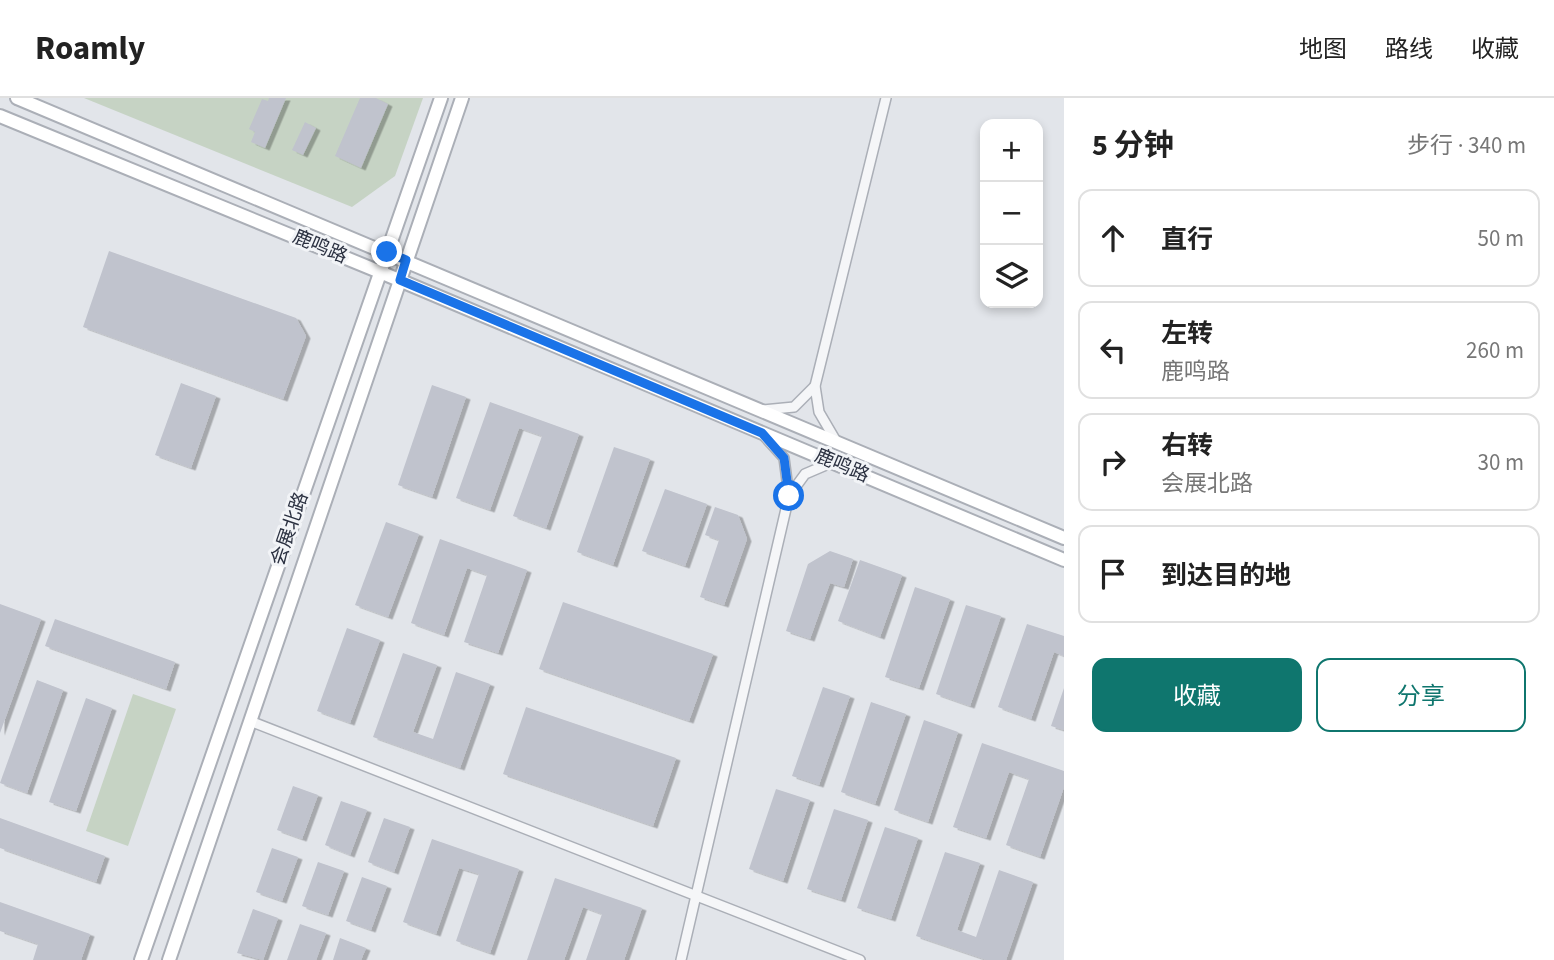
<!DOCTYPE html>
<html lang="zh">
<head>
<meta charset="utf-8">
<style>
  :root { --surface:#fff; --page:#f6f6f6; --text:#222; --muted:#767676; --line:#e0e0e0; --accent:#0f766e }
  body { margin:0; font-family:"Source Sans 3","Noto Sans SC",sans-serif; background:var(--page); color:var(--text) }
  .controls { position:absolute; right:21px; top:21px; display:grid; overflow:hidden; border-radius:14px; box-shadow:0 4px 10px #0003 }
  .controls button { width:63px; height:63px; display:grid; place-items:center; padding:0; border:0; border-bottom:2px solid var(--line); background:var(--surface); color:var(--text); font:35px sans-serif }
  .stop { position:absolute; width:21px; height:21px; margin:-16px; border:5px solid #1a73e8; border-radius:50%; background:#fff }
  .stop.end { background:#1a73e8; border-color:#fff; box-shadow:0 2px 7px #0008 }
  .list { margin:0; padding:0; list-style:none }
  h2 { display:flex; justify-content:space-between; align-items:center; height:91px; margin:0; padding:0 28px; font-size:30px }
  h2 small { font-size:23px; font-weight:400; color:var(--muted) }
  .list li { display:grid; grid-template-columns:46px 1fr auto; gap:21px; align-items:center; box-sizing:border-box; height:98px; margin:0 14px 14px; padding:0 14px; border:2px solid var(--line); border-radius:14px }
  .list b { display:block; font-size:26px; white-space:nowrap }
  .list p { margin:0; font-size:23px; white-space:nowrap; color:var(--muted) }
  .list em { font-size:23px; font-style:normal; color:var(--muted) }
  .actions { display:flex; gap:14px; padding:21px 28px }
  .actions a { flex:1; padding:16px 0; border:2px solid var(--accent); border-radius:14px; text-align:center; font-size:24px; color:var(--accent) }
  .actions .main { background:var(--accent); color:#fff }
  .icon { flex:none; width:38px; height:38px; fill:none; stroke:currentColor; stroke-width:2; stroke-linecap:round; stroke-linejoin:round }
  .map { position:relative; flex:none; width:1064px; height:862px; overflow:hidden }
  header { display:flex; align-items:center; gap:42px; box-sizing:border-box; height:98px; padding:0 35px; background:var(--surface); border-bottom:2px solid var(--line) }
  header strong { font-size:33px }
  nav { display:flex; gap:38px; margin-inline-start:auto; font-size:24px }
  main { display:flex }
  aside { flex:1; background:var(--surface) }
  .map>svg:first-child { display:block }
</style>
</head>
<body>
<header>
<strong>Roamly</strong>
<nav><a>地图</a><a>路线</a><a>收藏</a></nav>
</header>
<main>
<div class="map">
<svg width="1064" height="862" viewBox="0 0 1064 862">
  <defs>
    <filter id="shadow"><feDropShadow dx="4.5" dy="2.5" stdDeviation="0" flood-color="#0004"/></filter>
  </defs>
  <rect width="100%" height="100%" fill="#e2e5ea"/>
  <g fill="#c6d3c4">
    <path d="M84,0H423L395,78L352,109Z"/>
    <path d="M133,596L176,611L128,748L86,733Z"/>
  </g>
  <g fill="#c0c3cd" filter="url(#shadow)">
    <path d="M269,0H286L265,50L251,44L255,34L249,31L262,1L268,3Z"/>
    <path d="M360,0H376L388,6L361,70L335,58Z"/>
    <path d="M305,24L316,30L303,57L292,52Z"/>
    <path d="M109,153L296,220L306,238L283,301L83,229Z"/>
    <path d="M181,285L216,298L191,370L155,357Z"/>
    <path d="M432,287L466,299L432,399L398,387Z"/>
    <path d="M490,304L579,336L546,430L513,418L542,338L519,330L490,412L456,400Z"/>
    <path d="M614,349L650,361L613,467L577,454Z"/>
    <path d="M665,391L707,406L685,468L642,453Z"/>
    <path d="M715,409L738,417L747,441L724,507L700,499L719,442L705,437Z"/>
    <path d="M386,424L419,436L388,519L355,507Z"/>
    <path d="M440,441L527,472L498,555L464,544L487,477L467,470L444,537L411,525Z"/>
    <path d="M830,453L853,461L844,489L830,485L810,541L786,533L808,466Z"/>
    <path d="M860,462L902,477L880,539L838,523Z"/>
    <path d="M915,489L950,501L919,590L885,579Z"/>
    <path d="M563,504L713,556L689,623L539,571Z"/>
    <path d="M0,506L41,521L0,635Z"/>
    <path d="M966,507L1001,518L970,608L936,596Z"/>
    <path d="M55,521L175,564L166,591L45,548Z"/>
    <path d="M1027,526L1064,538V558L1054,554L1031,621L998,609Z"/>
    <path d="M347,530L380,542L350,625L317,613Z"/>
    <path d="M403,555L437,567L413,634L433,641L456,574L490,586L460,670L373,639Z"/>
    <path d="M37,582L63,592L27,695L0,685Z"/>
    <path d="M823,589L850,598L819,687L792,678Z"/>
    <path d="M1064,590V632L1051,628Z"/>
    <path d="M86,600L112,610L76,713L49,704Z"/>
    <path d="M871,604L906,616L875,706L841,694Z"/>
    <path d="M526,609L676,660L653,728L503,676Z"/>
    <path d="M924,622L958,634L928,724L894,712Z"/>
    <path d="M982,645L1064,673V689L1040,759L1006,747L1029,681L1009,674L986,740L953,729Z"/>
    <path d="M293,688L318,697L302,741L277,732Z"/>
    <path d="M776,691L810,702L783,783L749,771Z"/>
    <path d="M341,703L367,712L350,757L325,747Z"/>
    <path d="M834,711L868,722L841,802L807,791Z"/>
    <path d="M0,720L105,758L96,784L0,750Z"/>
    <path d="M384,720L410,729L394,774L368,764Z"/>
    <path d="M885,729L918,740L891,821L857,810Z"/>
    <path d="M432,741L519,771L490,855L456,843L479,776L459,770L436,836L403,824Z"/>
    <path d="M272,750L298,759L282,803L256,794Z"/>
    <path d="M945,754L980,765L957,832L976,839L999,772L1033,784L1006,862H987L916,838Z"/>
    <path d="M318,764L344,773L328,817L302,808Z"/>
    <path d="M362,779L387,788L371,832L346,823Z"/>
    <path d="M555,780L642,810L624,862H586L602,816L583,809L564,862H527Z"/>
    <path d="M0,804L90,836L81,862H33L38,846L0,833Z"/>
    <path d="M253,811L278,820L263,862L237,855Z"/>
    <path d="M300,826L326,835L316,862H287Z"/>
    <path d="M340,840L366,850L361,862H333Z"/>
  </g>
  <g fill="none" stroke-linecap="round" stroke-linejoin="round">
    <g stroke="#abafb7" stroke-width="12">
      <g id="minor">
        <path d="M763,312L794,309L815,288"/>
        <path d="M836,343L819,314L815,288L886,0"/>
        <path d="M789,398L805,376L833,364"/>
        <path d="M250,623L860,862"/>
        <path d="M681,862L789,398L784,360L765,339"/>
      </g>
    </g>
    <g stroke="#abafb7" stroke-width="16">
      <g id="secondary">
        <path d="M17,0L1064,440"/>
        <path d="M0,18L380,174L1064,462"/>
        <path d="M141,862L441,0"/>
        <path d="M169,862L462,0"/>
      </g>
    </g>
    <use href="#minor" stroke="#f5f6f8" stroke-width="9"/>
    <use href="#secondary" stroke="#fff" stroke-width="12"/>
  </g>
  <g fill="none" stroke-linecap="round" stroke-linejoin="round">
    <path stroke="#1a73e8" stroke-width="9" d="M387,154L406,162L400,182L762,335L784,360L789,398"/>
  </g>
  <g text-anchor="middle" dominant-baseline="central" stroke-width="6" stroke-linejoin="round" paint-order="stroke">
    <g font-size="19" fill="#2b3141" stroke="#f2f4f7">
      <text transform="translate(320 149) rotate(23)">鹿鸣路</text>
      <text transform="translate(842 368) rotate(23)">鹿鸣路</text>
      <text transform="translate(290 431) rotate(-71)">会展北路</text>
    </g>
  </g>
</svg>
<div class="controls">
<button>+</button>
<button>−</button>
<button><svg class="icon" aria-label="layers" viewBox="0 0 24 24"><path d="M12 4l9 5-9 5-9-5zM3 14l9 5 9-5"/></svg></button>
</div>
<div class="stop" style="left:789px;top:398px"></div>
<div class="stop end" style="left:387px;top:154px"></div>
</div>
<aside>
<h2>5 分钟<small>步行 · 340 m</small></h2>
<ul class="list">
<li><svg class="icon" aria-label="ahead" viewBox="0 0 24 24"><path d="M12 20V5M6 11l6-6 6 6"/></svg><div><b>直行</b></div><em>50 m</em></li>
<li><svg class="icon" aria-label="left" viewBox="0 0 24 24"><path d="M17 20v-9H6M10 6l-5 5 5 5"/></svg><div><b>左转</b><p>鹿鸣路</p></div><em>260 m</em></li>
<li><svg class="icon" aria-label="right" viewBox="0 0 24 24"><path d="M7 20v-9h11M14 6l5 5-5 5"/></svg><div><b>右转</b><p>会展北路</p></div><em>30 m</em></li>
<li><svg class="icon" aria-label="arrive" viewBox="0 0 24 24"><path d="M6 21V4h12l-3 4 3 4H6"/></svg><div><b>到达目的地</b></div></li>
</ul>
<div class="actions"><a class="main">收藏</a><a>分享</a></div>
</aside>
</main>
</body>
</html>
